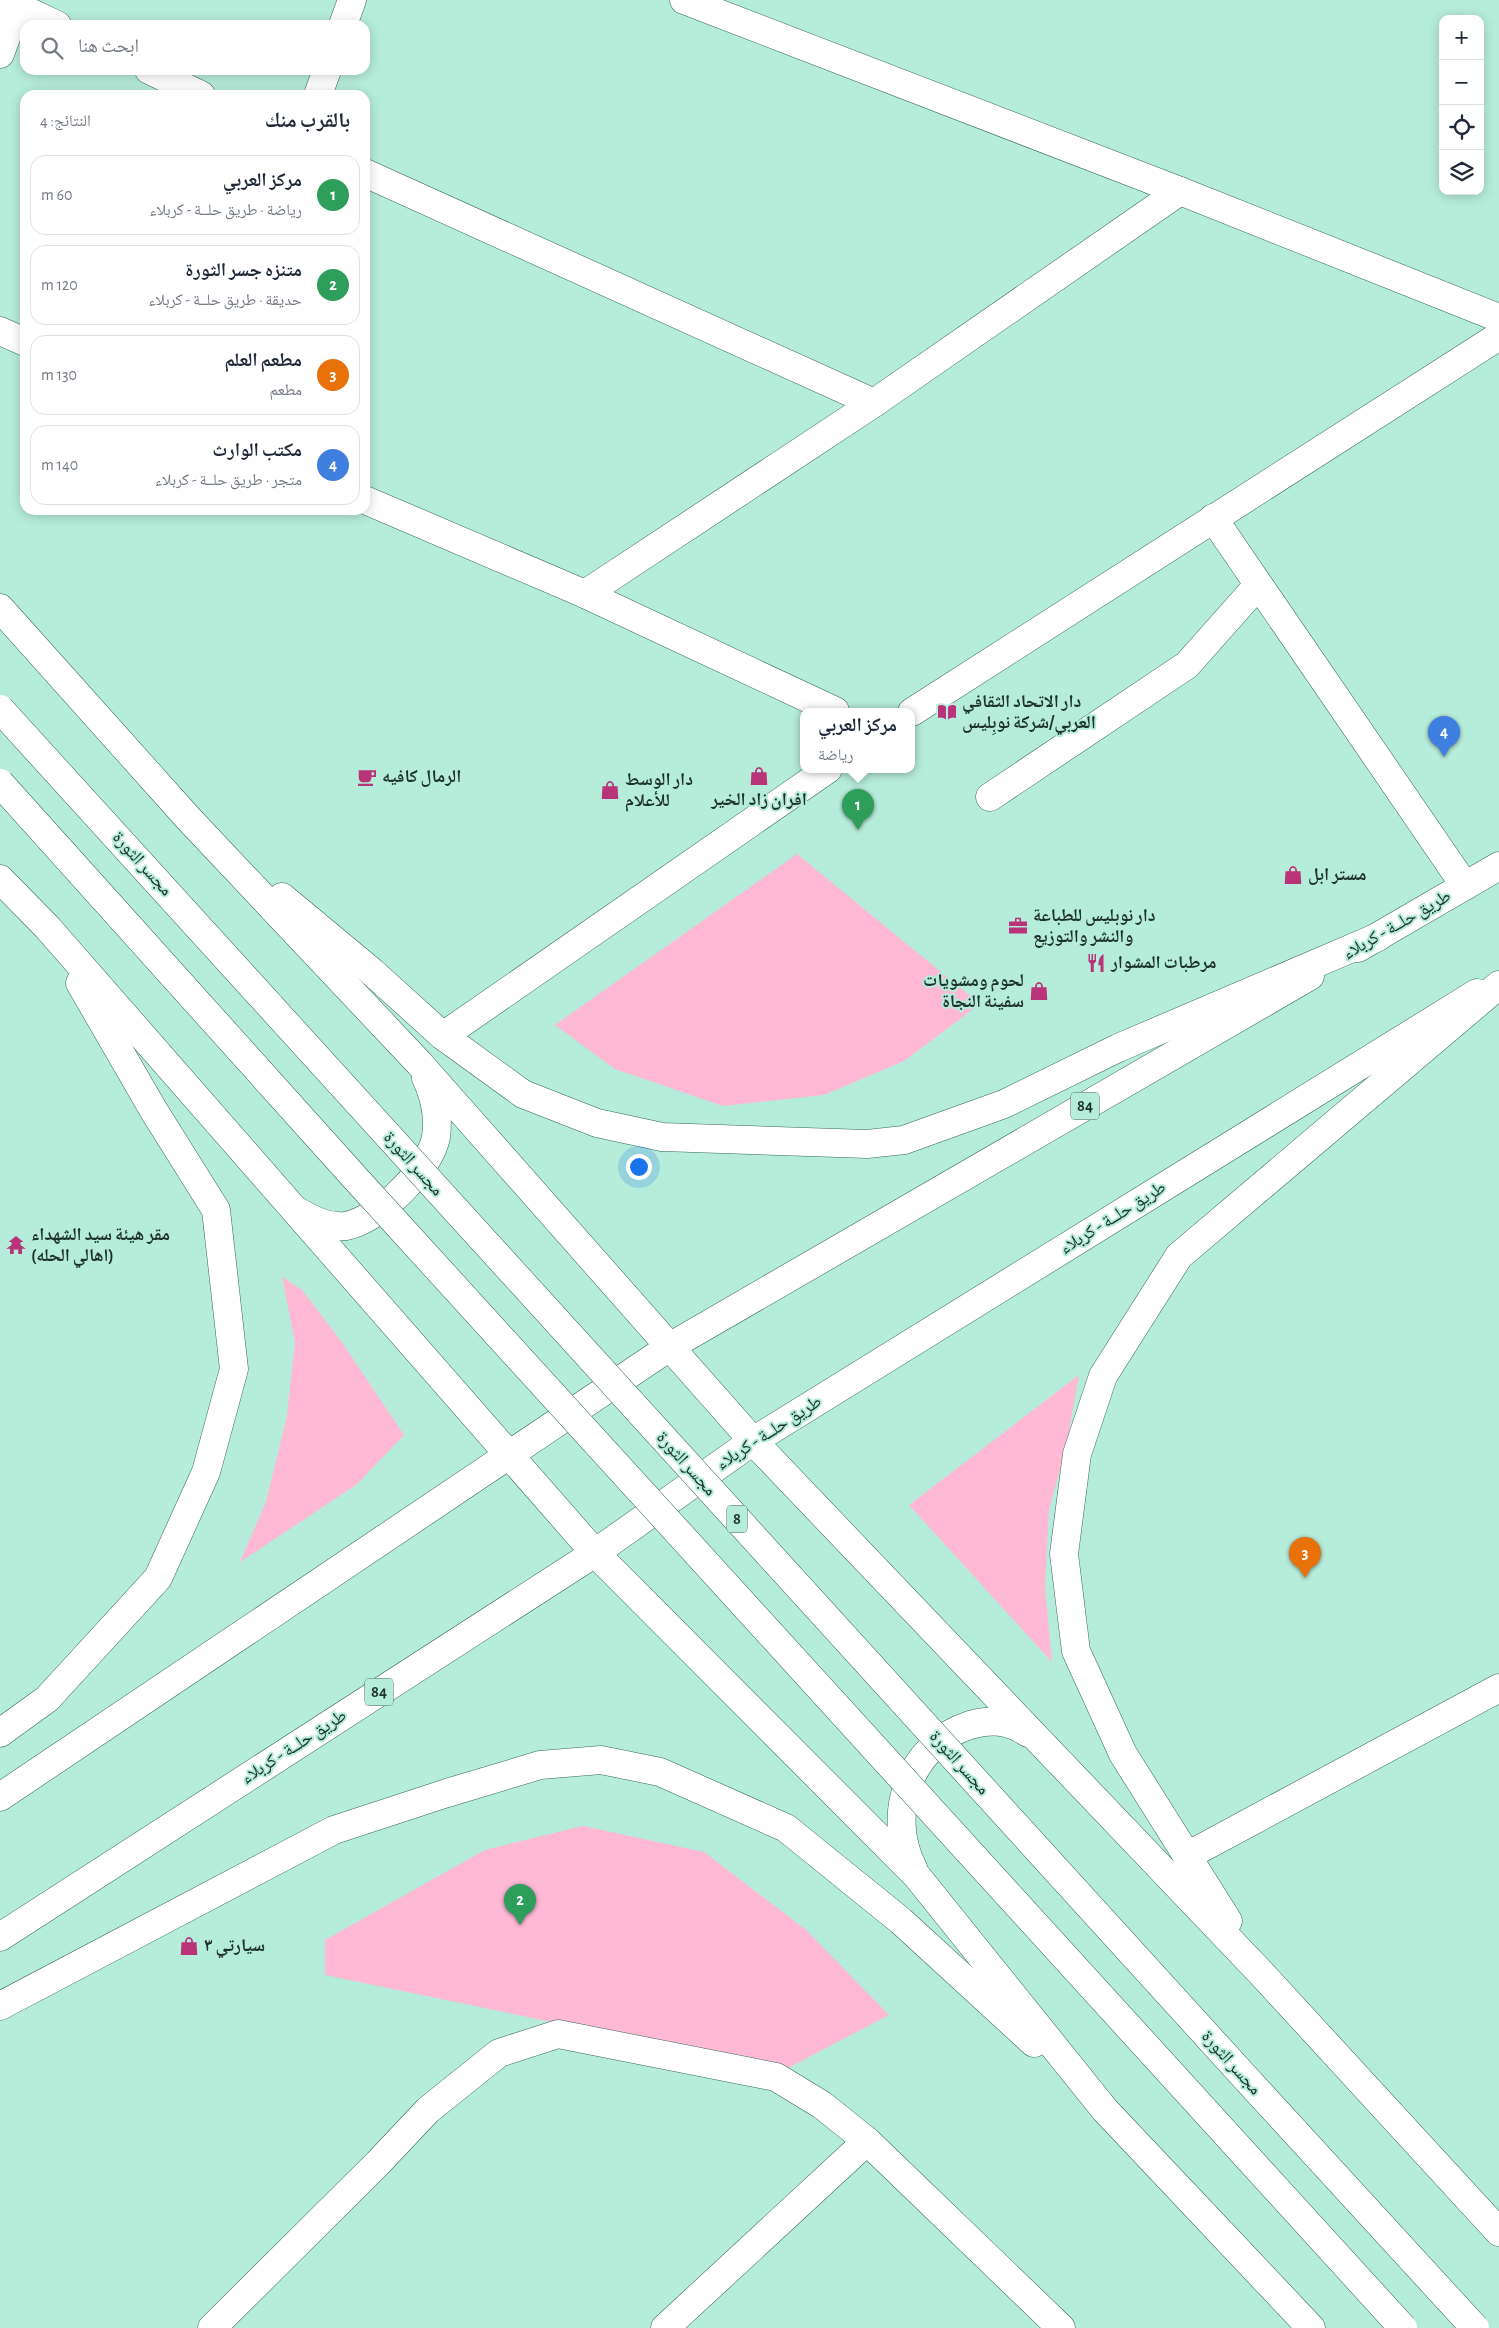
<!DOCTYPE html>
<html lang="ar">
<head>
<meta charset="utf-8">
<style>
  :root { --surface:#fff; --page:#f2f2f3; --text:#1f2937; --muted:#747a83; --line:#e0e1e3; --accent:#ea580c }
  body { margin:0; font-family:"Alegreya Sans","Noto Naskh Arabic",sans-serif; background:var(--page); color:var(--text); direction:rtl }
  .controls { position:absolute; right:15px; top:15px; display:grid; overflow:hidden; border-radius:10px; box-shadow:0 2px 12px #0003 }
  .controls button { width:45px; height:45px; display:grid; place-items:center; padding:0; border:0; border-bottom:1px solid var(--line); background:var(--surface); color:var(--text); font:25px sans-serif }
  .you { position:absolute; left:638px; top:1166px; width:18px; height:18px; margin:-12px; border:4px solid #fff; border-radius:50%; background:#1a73e8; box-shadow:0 0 0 8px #1a73e833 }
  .badge { display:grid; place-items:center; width:32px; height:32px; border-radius:50%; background:var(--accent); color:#fff; font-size:16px; font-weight:700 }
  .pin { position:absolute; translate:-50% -41px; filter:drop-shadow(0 1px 2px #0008) }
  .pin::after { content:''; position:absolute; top:26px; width:18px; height:15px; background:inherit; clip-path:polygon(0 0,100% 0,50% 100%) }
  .popup { position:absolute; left:800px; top:708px; width:115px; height:65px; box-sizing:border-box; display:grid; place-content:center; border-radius:10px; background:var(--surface); filter:drop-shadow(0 1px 4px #0005); font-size:16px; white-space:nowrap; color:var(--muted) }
  .popup b { font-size:19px; color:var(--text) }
  .popup::after { content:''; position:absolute; left:50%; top:100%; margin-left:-10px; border:10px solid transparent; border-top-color:var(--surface) }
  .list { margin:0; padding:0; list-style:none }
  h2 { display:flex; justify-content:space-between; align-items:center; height:65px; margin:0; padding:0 20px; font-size:21px }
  h2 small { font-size:16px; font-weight:400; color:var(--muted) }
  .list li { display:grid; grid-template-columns:32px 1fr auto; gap:15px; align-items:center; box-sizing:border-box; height:80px; margin:0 10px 10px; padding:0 10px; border:1px solid var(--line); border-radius:15px }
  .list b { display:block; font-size:19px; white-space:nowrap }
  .list p { margin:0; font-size:16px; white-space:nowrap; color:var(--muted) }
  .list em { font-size:16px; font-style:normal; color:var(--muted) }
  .icon { flex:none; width:28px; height:28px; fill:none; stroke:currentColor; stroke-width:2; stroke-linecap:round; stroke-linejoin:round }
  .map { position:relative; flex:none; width:1499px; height:2328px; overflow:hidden; direction:ltr }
  .search { position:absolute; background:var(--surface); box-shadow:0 2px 12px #0003; left:20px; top:20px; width:350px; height:55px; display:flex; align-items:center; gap:12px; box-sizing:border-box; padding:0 18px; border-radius:15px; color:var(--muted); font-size:19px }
  .panel { position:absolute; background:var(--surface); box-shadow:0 2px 12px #0003; left:20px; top:90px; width:350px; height:425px; border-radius:15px; direction:rtl }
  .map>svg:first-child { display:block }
</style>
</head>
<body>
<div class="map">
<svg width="1499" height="2328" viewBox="0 0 1499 2328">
  <rect width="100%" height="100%" fill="#b6ecda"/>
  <g fill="#ffb9d5">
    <path d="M797,854L980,1004L904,1061L824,1095L723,1106L615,1069L555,1025Z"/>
    <path d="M282,1277L302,1290L341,1341L404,1435L356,1485L240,1562L266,1502L287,1416L295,1342Z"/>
    <path d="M1079,1375L1066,1448L1049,1509L1045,1588L1052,1662L909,1505Z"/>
    <path d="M583,1826L704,1852L806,1930L889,2015L784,2070L325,1975V1940L485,1850Z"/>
  </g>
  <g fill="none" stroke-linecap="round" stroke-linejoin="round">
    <g stroke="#36685a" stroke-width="29">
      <g id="minor">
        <path d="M4,0L57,25"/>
        <path d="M684,0L1180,191L1499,318"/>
        <path d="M343,25L352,0"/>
        <path d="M0,54L20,0"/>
        <path d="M149,70L201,95"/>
        <path d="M318,95L327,70"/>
        <path d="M365,173L874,403"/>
        <path d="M0,331L25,342"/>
        <path d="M365,500L585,594L835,711"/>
        <path d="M1213,518L1465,886"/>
        <path d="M585,594L874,403L1180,191"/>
        <path d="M912,712L1499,336"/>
        <path d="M990,797L1187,665L1258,585"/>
        <path d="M443,1036L828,769"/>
        <path d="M1187,1856L1499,1688"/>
        <path d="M212,2328L378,2163L428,2110L499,2053L558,2034L776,2077L822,2105L867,2141L1061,2328"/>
        <path d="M665,2328L867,2141"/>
      </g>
    </g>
    <g stroke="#36685a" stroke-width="29">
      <g id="major">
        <path d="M1358,948L1499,866"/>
        <path d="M671,1346L1310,976"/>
        <path d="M753,1441L1477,993"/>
      </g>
    </g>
    <g stroke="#36685a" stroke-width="29">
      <g id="highway">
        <path d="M0,608L188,818L419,1063L753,1441L1261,1973L1499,2232"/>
        <path d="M0,879L47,927L595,1553L916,1875L1105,2110L1311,2328"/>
        <path d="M282,897L371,971L443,1036L523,1094L597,1123L662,1137L867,1144L904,1140L1004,1104L1118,1048L1378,937"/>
        <path d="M299,1212C312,1220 330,1228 346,1226C379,1220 430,1169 436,1137C439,1115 435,1097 426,1078"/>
        <path d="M0,1733L47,1699L158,1578L206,1472L234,1369L216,1210L154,1111L80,983"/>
        <path d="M0,1797L671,1346"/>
        <path d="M913,1868C885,1814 910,1744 970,1725C991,1719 1009,1720 1028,1733"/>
        <path d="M1228,1921L1123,1754L1076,1651L1064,1554L1077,1454L1103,1376L1179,1256L1499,985"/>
        <path d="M0,1937L595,1553L753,1441"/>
        <path d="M0,2006L334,1830L447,1793L540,1765L601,1760L660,1772L786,1828L901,1921L1034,2043"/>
      </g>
    </g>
    <use href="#minor" stroke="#fff" stroke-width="28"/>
    <use href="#major" stroke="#fff" stroke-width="28"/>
    <use href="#highway" stroke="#fff" stroke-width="28"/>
    <g stroke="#36685a" stroke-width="29" stroke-linecap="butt">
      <g id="highway-bridge">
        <path d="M0,709L1242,2074L1475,2328"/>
        <path d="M0,783L357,1180L1403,2328"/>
      </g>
    </g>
    <use href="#highway-bridge" stroke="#fff" stroke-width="28"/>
  </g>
  <defs>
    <g id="library-bare" transform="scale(1.5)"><path d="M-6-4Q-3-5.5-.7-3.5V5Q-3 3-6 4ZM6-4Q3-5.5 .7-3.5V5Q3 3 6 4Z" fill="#b83378" stroke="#b6ecda" stroke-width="2.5" paint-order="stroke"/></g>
    <g id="shop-bare" transform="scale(1.5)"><path d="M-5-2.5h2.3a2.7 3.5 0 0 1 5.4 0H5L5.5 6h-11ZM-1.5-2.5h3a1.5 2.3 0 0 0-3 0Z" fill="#b83378" stroke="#b6ecda" stroke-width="2.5" paint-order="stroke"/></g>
    <g id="cafe-bare" transform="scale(1.5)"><path d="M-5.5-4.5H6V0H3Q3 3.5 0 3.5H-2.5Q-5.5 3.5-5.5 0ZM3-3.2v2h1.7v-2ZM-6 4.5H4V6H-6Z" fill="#b83378" stroke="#b6ecda" stroke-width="2.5" paint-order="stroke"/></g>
    <g id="office-bare" transform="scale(1.5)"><path d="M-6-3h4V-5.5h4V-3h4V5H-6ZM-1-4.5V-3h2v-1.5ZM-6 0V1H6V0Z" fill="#b83378" stroke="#b6ecda" stroke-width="2.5" paint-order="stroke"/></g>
    <g id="restaurant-bare" transform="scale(1.5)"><path d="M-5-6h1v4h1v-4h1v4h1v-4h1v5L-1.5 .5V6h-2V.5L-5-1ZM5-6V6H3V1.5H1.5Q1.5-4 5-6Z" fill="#b83378" stroke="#b6ecda" stroke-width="2.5" paint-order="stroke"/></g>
    <g id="temple-bare" transform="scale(1.5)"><path d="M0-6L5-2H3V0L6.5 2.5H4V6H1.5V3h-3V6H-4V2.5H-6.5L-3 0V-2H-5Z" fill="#b83378" stroke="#b6ecda" stroke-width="2.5" paint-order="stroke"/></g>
  </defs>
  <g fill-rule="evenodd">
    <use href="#library-bare" x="947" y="712"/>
    <use href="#shop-bare" x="759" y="776"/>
    <use href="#cafe-bare" x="367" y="777"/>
    <use href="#shop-bare" x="610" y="790"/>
    <use href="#shop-bare" x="1293" y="875"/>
    <use href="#office-bare" x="1018" y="926"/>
    <use href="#restaurant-bare" x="1096" y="963"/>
    <use href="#shop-bare" x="1039" y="991"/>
    <use href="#temple-bare" x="16" y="1245"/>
    <use href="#shop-bare" x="189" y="1946"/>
  </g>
  <g text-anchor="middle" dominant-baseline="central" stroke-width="4" stroke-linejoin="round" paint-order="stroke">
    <g fill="#b6ecda" stroke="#4a6a60" stroke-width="1">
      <rect x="1071" y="1092.5" width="28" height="27" rx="4"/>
      <rect x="727" y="1505.5" width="20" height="27" rx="4"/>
      <rect x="365" y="1678.5" width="28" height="27" rx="4"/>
    </g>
    <g font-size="16" font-weight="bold" fill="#1c322b">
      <text x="1085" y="1106">84</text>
      <text x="737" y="1519">8</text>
      <text x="379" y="1692">84</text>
    </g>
    <g font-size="18" font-weight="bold" fill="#1c322b" stroke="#b6ecda" text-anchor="start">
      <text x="962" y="702">دار الاتحاد الثقافي<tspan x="962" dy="21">العربي/شركة نوبِليس</tspan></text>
      <text x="382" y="777">الرمال كافيه</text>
      <text x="625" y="780">دار الوسط<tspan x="625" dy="21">للأعلام</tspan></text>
      <text x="759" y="800" text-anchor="middle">افران زاد الخير</text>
      <text x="1308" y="875">مستر ابل</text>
      <text x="1033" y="916">دار نوبليس للطباعة<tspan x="1033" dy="21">والنشر والتوزيع</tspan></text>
      <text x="1111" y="963">مرطبات المشوار</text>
      <text x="1024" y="981" text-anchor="end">لحوم ومشويات<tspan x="1024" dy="21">سفينة النجاة</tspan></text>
      <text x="31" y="1235">مقر هيئة سيد الشهداء<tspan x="31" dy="21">(اهالي الحله)</tspan></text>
      <text x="204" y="1946">سيارتي ٣</text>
    </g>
    <g font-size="18" fill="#1c322b" stroke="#b6ecda">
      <text transform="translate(142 864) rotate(48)">مجسر الثورة</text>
      <text transform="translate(1397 925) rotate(-30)">طريق حلــة - كربلاء</text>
      <text transform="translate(413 1164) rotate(48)">مجسر الثورة</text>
      <text transform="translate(1113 1218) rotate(-32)">طريق حلــة - كربلاء</text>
      <text transform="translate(769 1433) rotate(-33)">طريق حلــة - كربلاء</text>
      <text transform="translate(686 1464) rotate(48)">مجسر الثورة</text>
      <text transform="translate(294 1747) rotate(-33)">طريق حلــة - كربلاء</text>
      <text transform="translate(959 1763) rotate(48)">مجسر الثورة</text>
      <text transform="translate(1231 2063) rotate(48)">مجسر الثورة</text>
    </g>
  </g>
</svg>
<div class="controls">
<button>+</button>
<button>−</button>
<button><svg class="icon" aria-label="locate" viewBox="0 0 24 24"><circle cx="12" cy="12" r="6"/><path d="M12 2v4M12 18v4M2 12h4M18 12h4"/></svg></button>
<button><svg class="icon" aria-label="layers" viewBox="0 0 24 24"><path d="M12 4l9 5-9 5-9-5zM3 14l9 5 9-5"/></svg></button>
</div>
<div class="you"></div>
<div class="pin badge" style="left:858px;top:830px;background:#2e9e5b">1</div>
<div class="popup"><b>مركز العربي</b>رياضة</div>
<div class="pin badge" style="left:520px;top:1925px;background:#2e9e5b">2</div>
<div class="pin badge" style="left:1305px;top:1578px;background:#e8710a">3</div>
<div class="pin badge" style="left:1444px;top:757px;background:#3f7fe0">4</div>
<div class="search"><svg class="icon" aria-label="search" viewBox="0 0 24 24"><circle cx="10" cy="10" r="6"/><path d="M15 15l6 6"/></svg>ابحث هنا</div>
<section class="panel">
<h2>بالقرب منك<small>النتائج: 4</small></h2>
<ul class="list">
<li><span class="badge" style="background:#2e9e5b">1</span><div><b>مركز العربي</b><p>رياضة · طريق حلــة - كربلاء</p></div><em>60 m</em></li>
<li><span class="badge" style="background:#2e9e5b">2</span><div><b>متنزه جسر الثورة</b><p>حديقة · طريق حلــة - كربلاء</p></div><em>120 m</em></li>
<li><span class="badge" style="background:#e8710a">3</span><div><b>مطعم العلم</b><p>مطعم</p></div><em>130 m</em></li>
<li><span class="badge" style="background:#3f7fe0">4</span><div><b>مكتب الوارث</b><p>متجر · طريق حلــة - كربلاء</p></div><em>140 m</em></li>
</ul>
</section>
</div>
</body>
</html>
